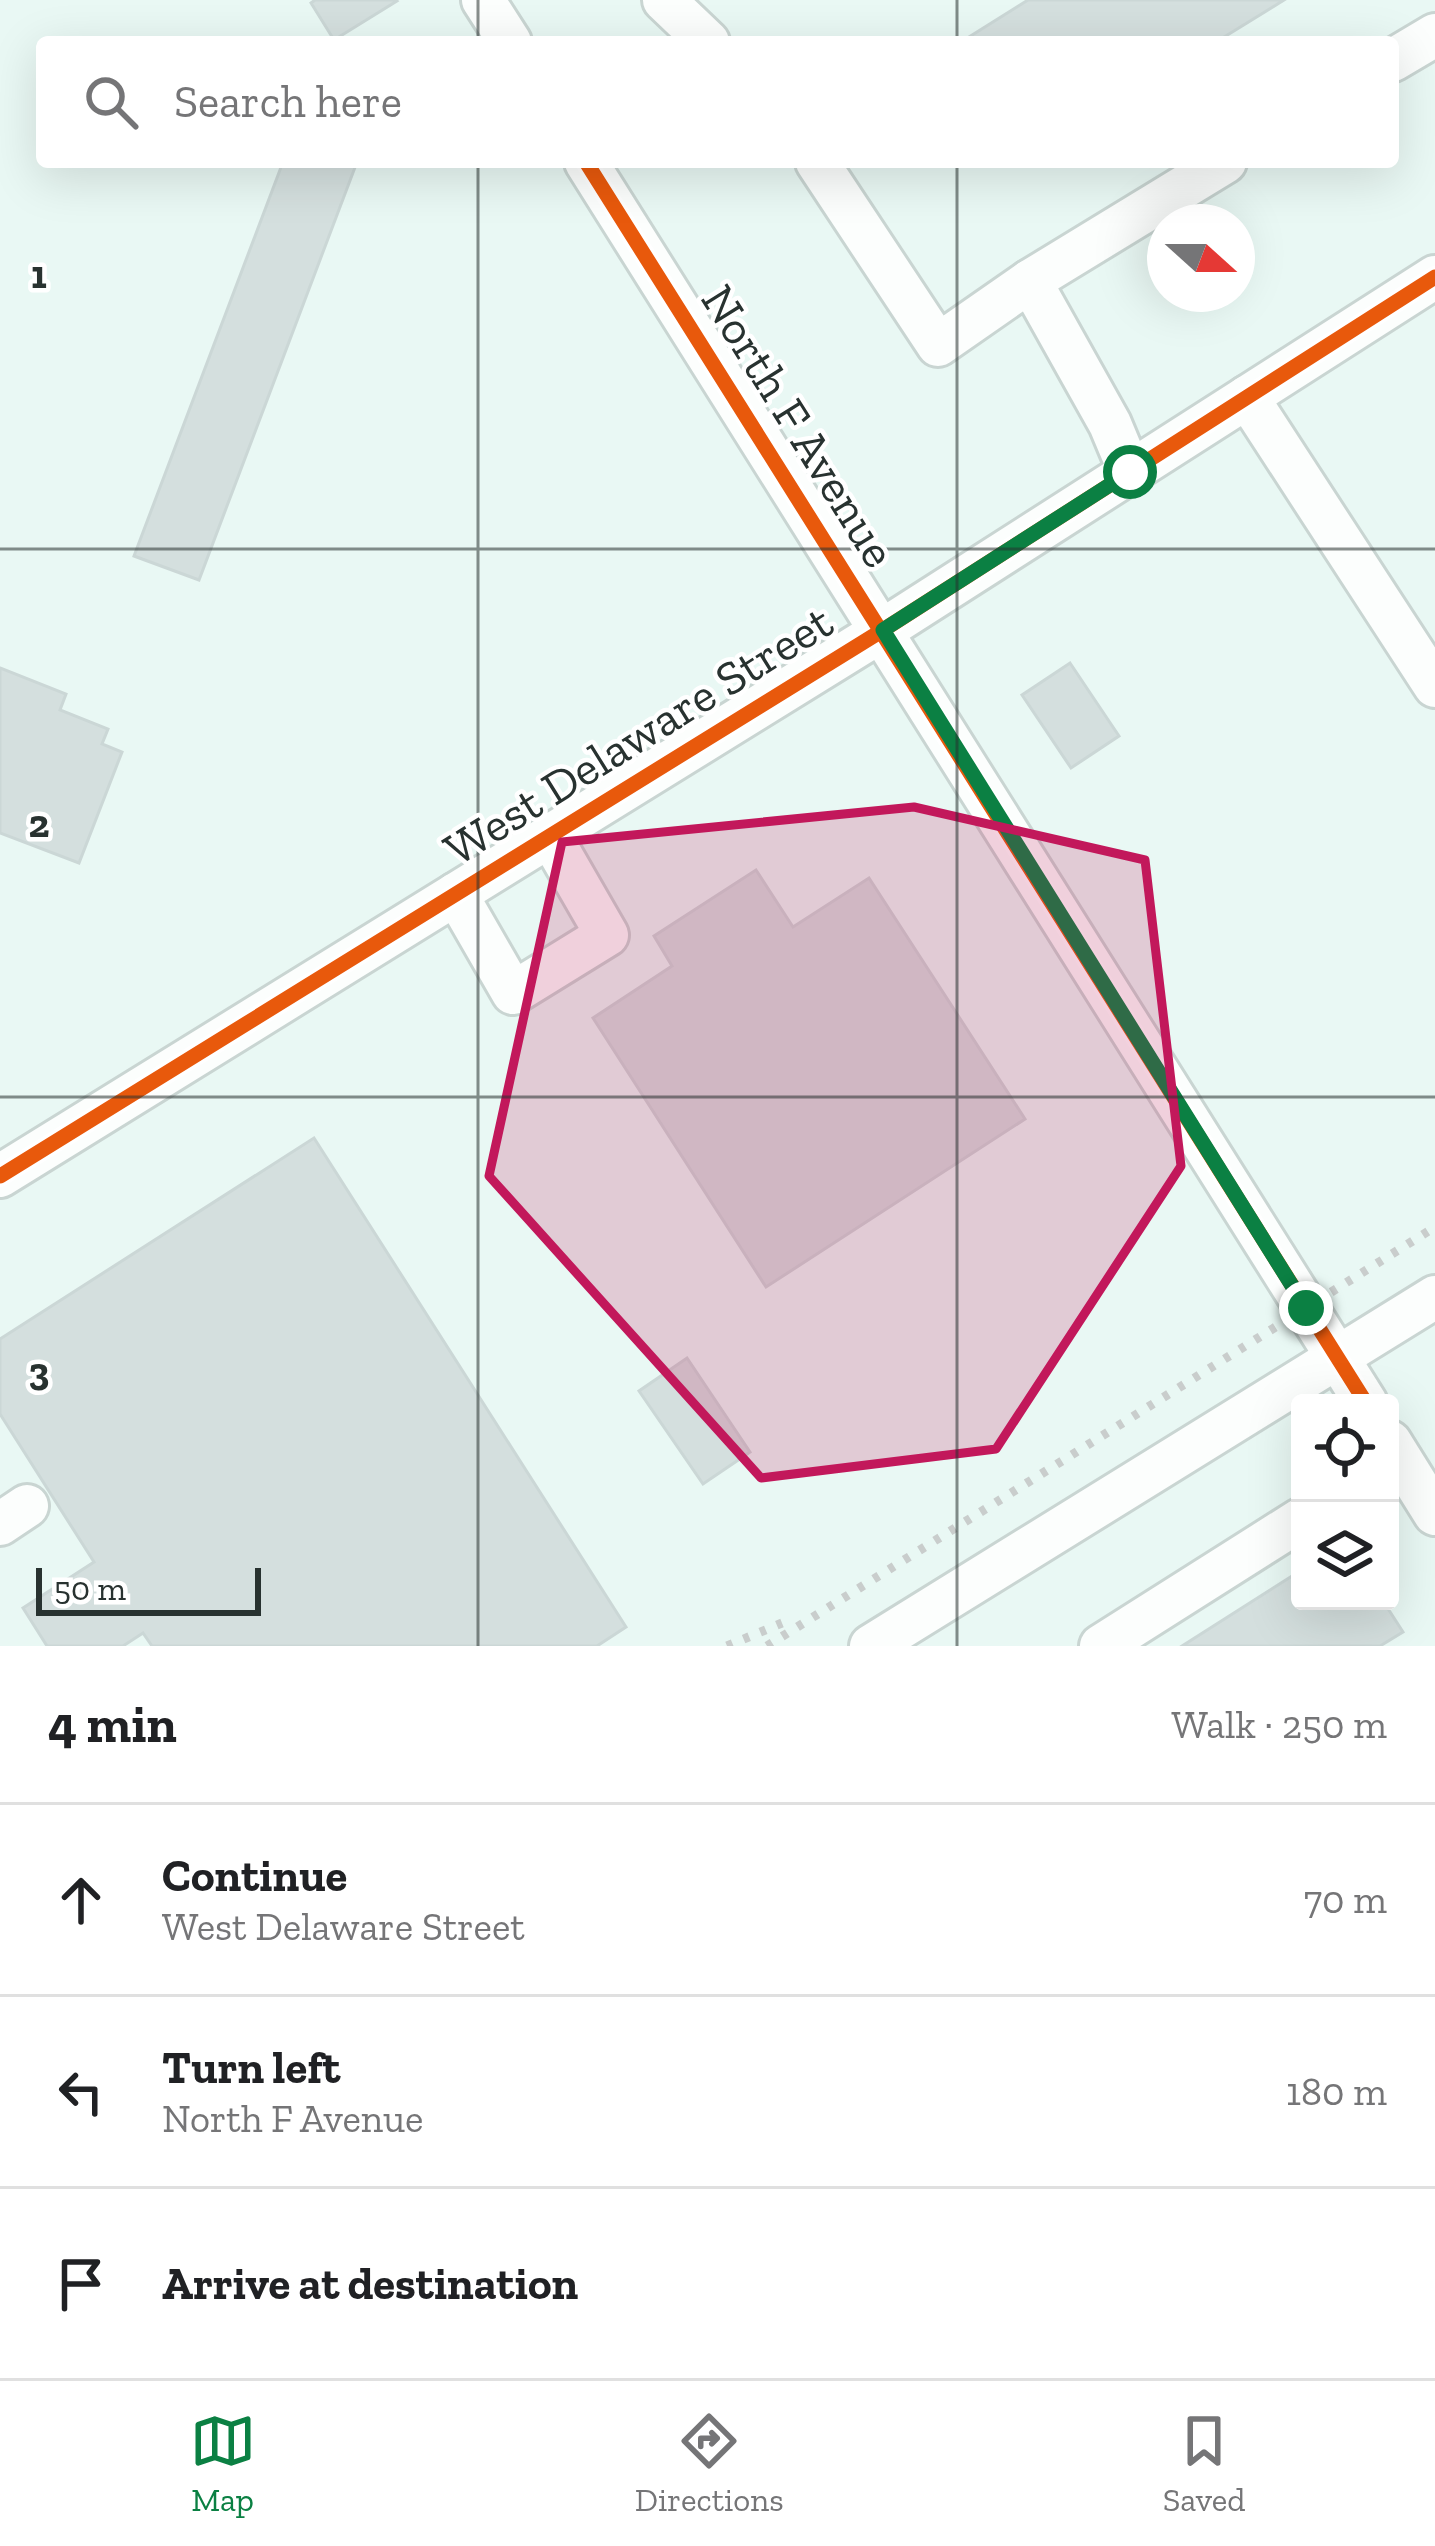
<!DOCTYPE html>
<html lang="en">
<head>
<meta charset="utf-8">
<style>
  :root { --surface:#fff; --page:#f6f6f6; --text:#202124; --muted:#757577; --line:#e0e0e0; --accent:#0b8043 }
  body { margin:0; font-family:"Zilla Slab",serif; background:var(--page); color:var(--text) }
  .controls { position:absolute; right:36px; bottom:36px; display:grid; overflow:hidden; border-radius:12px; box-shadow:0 12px 48px #0002 }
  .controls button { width:108px; height:108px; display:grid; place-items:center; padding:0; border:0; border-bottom:3px solid var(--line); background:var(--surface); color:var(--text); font:60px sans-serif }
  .compass { position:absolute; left:1147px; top:204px; width:108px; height:108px; border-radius:50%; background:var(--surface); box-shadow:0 12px 48px #0002; rotate:111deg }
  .scale { position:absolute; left:36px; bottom:30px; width:225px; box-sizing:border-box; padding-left:12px; border:6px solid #283230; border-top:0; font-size:33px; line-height:42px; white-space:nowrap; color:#283230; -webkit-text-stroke:9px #fff; paint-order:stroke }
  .stop { position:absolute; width:36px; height:36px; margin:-27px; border:9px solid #0b8043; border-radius:50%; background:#fff }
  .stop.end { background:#0b8043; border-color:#fff; box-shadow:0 3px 12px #0008 }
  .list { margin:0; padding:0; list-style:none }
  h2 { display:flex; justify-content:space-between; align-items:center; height:156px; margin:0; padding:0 48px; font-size:51px }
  h2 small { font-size:39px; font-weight:400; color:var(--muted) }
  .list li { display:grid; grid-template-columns:78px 1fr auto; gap:36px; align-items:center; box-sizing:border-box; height:192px; padding:0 48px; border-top:3px solid var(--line) }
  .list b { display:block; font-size:45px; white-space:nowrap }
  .list p { margin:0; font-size:39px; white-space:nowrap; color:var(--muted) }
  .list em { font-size:39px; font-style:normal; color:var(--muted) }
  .icon { flex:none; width:66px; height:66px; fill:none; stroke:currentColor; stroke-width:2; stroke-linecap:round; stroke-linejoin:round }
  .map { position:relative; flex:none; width:1435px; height:1646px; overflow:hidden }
  .search { position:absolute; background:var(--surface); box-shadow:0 12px 48px #0002; left:36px; right:36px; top:36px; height:132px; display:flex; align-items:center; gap:30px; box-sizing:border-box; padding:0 42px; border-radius:12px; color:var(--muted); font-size:45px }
  .sheet { height:732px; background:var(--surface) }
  nav { display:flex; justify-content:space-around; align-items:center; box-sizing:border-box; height:168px; border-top:3px solid var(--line); background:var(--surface); font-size:33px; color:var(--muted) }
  nav a { display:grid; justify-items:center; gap:6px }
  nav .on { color:var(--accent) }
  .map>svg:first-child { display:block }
</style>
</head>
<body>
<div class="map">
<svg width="1435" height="1646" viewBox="0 0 1435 1646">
  <rect width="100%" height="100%" fill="#e9f8f4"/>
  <g fill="#d4dfde" stroke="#cbd7d6" stroke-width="3">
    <path d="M315,0H396L397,1L334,40L311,3Z"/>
    <path d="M1028,0H1284L1216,42H961Z"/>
    <path d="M283,162H357L199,580L134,556Z"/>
    <path d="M1070,663L1119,736L1071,768L1022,695Z"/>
    <path d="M0,668L66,694L60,710L108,729L102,744L122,752L79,863L0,833Z"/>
    <path d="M756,870L793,927L869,878L1025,1119L766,1287L593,1018L672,966L654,936Z"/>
    <path d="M314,1138L626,1627L597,1646H152L143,1633L123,1646H47L23,1608L94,1562L0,1414V1339Z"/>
    <path d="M687,1358L750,1452L703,1484L639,1391Z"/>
    <path d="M1300,1571V1601H1383L1403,1632L1380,1646H1182Z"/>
  </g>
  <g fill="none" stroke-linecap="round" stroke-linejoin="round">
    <g stroke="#c9d5d2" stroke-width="48">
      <g id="minor">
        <path d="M483,0L510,42"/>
        <path d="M664,0L708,42"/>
        <path d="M1393,60L1435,35"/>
        <path d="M586,162L1366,1403"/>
        <path d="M817,162L938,345L1030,281"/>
        <path d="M1247,397L1435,686"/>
        <path d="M1130,472L1110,424L1030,281L1225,162"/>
        <path d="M456,894L513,993L607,935L550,836"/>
        <path d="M0,1176L883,630L1435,277"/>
        <path d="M1390,1442L1435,1514"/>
        <path d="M0,1524L27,1506"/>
        <path d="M871,1646L1435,1297"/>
        <path d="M1101,1646L1300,1520"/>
      </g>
    </g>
    <use href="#minor" stroke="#fcfefd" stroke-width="42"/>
    <g stroke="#c9cdcc" stroke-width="9" stroke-dasharray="6 12" stroke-linecap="butt">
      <path d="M727,1646L782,1623"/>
      <path d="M767,1646L1435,1227"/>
    </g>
    <g stroke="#fff" stroke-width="22">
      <g id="cycleway">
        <path d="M586,162L1366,1403"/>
        <path d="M0,1176L883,630L1435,277"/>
      </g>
    </g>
    <use href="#cycleway" stroke="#e8590c" stroke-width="15"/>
  </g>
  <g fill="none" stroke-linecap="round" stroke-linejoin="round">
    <path stroke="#0b8043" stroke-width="15" d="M1130,472L883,630L1306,1308"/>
  </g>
  <path fill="#c2185b" fill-opacity="0.2" stroke="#c2185b" stroke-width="9" stroke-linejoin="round" d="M914,807L1145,860L1181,1166L996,1449L761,1478L489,1176L562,842Z"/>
  <path fill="none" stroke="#283230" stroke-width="3" stroke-opacity="0.55" d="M478,0V42M957,0V42M478,162V1646M957,162V1646M0,549H1435M0,1097H1435"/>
  <g text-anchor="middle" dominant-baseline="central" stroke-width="9" stroke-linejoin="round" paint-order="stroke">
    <g font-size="48" fill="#283230" stroke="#fff">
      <text transform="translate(799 426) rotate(58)">North F Avenue</text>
      <text transform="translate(638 735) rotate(-32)">West Delaware Street</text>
    </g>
  </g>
  <g font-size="39" text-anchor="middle" font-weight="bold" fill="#283230" stroke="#fff" stroke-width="9" stroke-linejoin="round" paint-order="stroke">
    <text x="39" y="288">1</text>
    <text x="39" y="837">2</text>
    <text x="39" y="1385">3</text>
  </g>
</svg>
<div class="controls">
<button><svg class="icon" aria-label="locate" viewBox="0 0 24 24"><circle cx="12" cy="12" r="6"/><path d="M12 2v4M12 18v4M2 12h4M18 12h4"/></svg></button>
<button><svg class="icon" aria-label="layers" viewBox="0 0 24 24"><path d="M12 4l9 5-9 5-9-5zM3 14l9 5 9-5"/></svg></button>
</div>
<svg class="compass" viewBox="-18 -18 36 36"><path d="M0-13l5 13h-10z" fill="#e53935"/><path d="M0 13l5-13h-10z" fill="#757577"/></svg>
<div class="scale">50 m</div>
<div class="stop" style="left:1130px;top:472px"></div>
<div class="stop end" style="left:1306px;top:1308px"></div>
<div class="search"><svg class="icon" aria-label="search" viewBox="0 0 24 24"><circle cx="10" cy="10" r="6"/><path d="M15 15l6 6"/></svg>Search here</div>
</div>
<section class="sheet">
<h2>4 min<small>Walk · 250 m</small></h2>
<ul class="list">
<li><svg class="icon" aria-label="ahead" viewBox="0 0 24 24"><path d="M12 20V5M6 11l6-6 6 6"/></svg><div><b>Continue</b><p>West Delaware Street</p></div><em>70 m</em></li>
<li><svg class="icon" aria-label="left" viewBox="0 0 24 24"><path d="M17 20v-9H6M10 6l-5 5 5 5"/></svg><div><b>Turn left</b><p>North F Avenue</p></div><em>180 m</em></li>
<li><svg class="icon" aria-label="arrive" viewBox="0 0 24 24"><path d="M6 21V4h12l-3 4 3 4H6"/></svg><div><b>Arrive at destination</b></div></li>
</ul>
</section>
<nav>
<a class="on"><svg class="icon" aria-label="map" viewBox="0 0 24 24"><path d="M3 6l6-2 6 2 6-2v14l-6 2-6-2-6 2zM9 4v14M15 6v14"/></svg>Map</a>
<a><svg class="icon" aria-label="directions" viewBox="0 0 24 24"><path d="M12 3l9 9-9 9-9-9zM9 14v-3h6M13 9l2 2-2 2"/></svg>Directions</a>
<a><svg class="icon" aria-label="saved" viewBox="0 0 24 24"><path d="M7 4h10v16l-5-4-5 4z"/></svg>Saved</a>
</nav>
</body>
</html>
